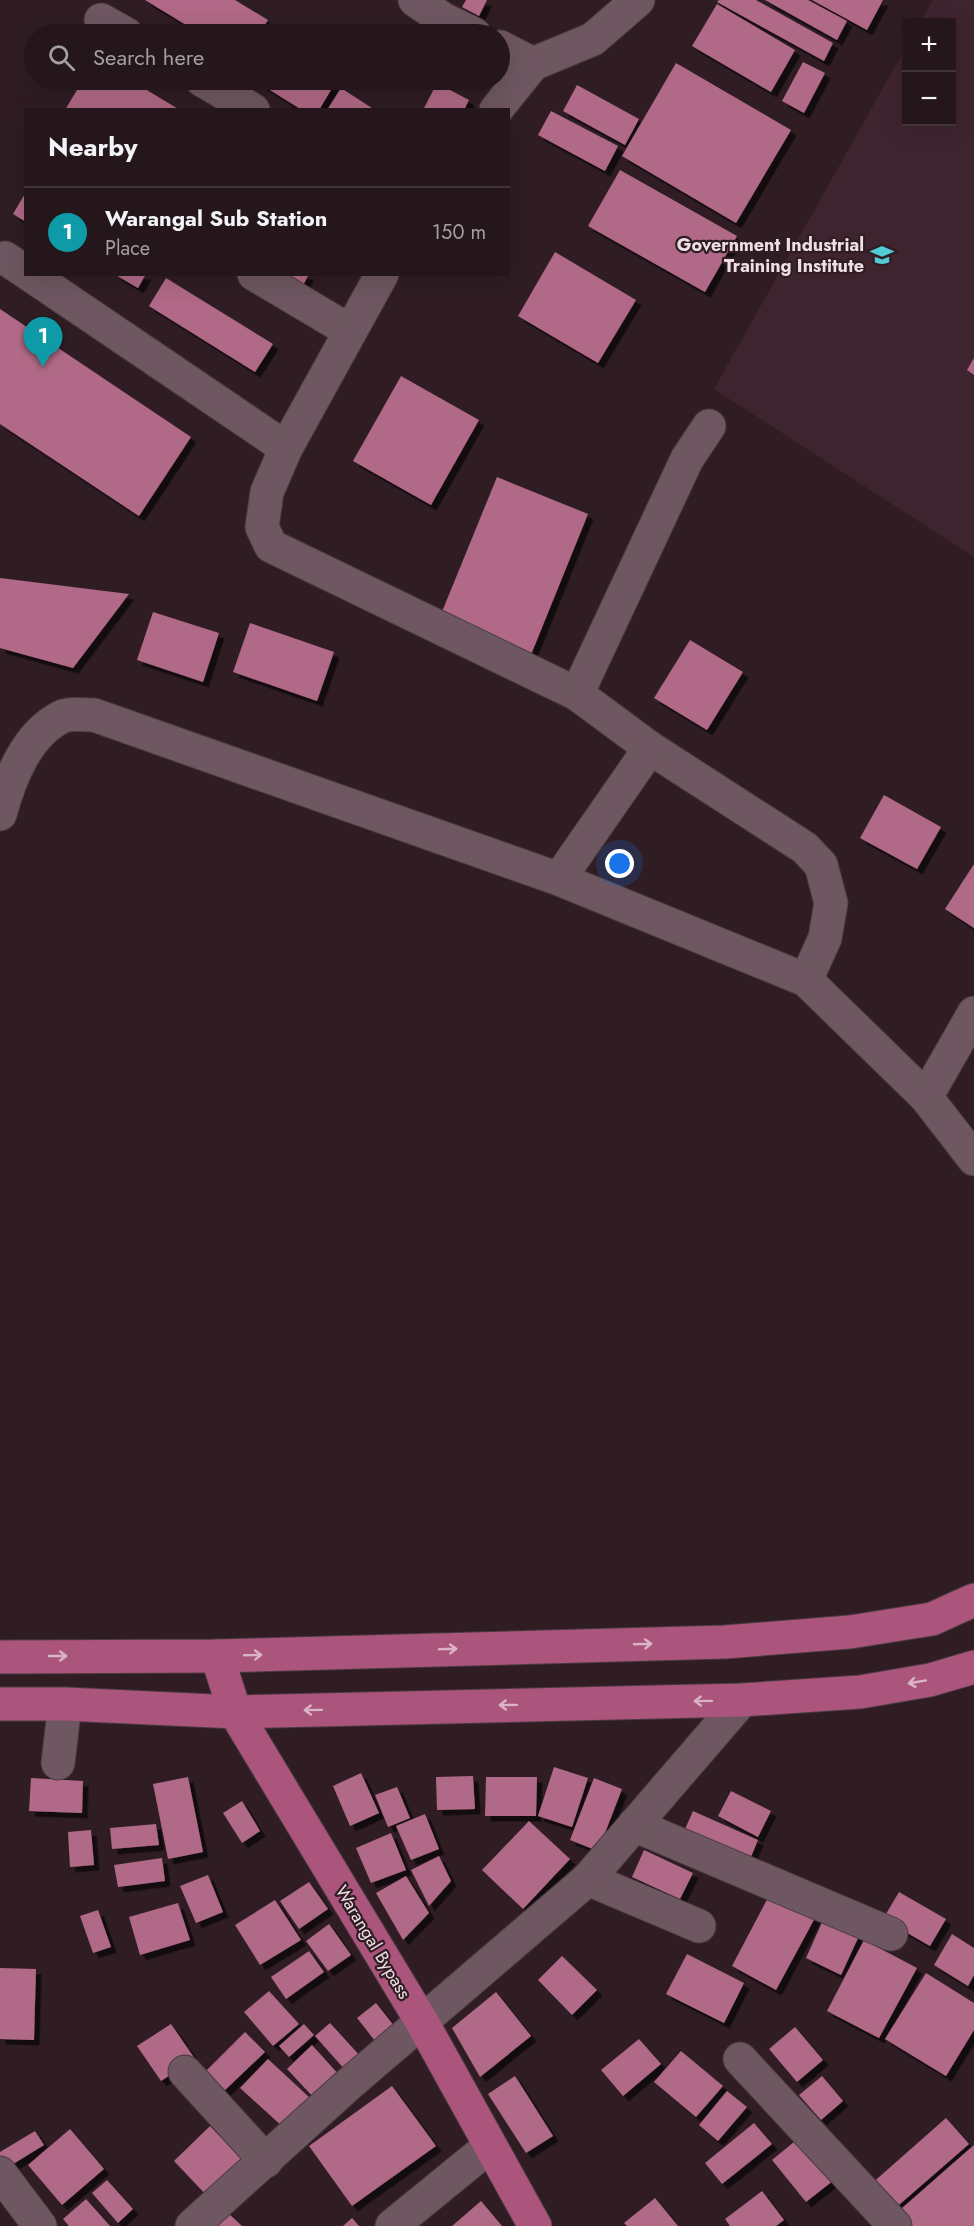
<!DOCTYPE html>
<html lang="en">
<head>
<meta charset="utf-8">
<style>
  :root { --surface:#24161b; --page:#302328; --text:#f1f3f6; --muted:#a39fa3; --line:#41353a; --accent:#52cbd7 }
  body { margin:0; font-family:Jost,sans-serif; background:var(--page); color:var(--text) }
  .controls { position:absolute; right:18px; top:18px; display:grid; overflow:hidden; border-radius:0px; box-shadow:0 6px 24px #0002 }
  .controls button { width:54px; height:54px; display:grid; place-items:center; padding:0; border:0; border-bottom:2px solid var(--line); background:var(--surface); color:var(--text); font:30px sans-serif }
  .you { position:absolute; left:620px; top:864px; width:21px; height:21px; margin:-15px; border:4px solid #fff; border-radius:50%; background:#1a73e8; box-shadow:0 0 0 9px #1a73e833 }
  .badge { display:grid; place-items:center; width:39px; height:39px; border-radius:50%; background:var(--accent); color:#fff; font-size:20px; font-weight:700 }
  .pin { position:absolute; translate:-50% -50px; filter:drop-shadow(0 2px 3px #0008) }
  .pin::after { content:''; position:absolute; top:32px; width:21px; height:18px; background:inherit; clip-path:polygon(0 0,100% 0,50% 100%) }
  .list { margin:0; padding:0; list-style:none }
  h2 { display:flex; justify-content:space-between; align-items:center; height:78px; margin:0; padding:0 24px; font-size:26px }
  h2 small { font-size:20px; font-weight:400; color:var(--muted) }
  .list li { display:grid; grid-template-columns:39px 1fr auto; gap:18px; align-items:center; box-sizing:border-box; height:90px; padding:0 24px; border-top:2px solid var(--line) }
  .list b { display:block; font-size:22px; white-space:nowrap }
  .list p { margin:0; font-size:20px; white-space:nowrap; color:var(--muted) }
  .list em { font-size:20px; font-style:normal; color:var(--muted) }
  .icon { flex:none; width:33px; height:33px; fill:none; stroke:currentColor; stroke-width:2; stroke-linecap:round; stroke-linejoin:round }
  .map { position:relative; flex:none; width:974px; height:2226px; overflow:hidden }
  .search { position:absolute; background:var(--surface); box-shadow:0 6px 24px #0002; left:24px; top:24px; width:486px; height:66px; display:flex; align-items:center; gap:15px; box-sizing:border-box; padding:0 21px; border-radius:33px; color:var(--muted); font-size:22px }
  .panel { position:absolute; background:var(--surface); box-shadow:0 6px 24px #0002; left:24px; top:108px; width:486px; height:168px; border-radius:0px }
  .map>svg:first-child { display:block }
</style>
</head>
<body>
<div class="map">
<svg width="974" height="2226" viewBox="0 0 974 2226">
  <defs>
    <filter id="shadow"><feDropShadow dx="5.5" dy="5.5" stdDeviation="0" flood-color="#0009"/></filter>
  </defs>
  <rect width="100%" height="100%" fill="#301d24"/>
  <path fill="#3e242f" d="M933,0H974V557L714,389L906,47V122H952V22H920Z"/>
  <g fill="#b06986" filter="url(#shadow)">
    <path d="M145,0H235L268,20L259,34H201Z"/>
    <path d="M466,0H487L479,16L462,7Z"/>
    <path d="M719,0H756L833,43L824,61L717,2Z"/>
    <path d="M765,0H808L847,21L837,40Z"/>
    <path d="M812,0H883L867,30Z"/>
    <path d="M717,4L795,50L771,92L692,46Z"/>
    <path d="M803,62L825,73L804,113L782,101Z"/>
    <path d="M676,63L791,130L736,223L622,156Z"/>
    <path d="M83,80H130L180,110H65Z"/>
    <path d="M259,80H337L319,110H302L257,82Z"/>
    <path d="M437,83L469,100L464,110H423Z"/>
    <path d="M577,85L639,119L625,145L563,111Z"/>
    <path d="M341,88L375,110H327Z"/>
    <path d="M551,111L618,146L605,171L538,135Z"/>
    <path d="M620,170L737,236L705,292L588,226Z"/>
    <path d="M26,192V222L13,214Z"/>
    <path d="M555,252L636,300L598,363L518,316Z"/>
    <path d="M114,274H146L138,288Z"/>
    <path d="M277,274H309L301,289Z"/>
    <path d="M166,278L273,344L255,372L149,306Z"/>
    <path d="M0,309L191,437L139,516L0,424Z"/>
    <path d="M974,358V375L967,370Z"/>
    <path d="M401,376L479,420L431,505L353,461Z"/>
    <path d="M497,477L588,514L528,662L437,624Z"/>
    <path d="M0,578L129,594L73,668L0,648Z"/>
    <path d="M153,612L219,633L203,682L137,660Z"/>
    <path d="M250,623L334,652L317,701L233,672Z"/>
    <path d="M690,640L743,672L707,730L654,698Z"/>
    <path d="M884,795L941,827L917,869L860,838Z"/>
    <path d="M974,864V928L945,909Z"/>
    <path d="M554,1767L588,1778L572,1827L538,1816Z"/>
    <path d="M361,1773L379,1813L350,1826L333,1786Z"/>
    <path d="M473,1776L475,1809L437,1810L436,1777Z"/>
    <path d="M188,1777L203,1852L168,1859L153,1784Z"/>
    <path d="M486,1777H537L536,1816H485Z"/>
    <path d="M31,1778L83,1781L82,1813L29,1811Z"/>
    <path d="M594,1778L622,1789L598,1851L570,1840Z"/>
    <path d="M397,1787L410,1818L388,1827L375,1795Z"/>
    <path d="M731,1791L771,1811L758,1837L718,1816Z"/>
    <path d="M242,1801L260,1831L242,1843L223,1813Z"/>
    <path d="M693,1811L758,1840L748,1864L682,1836Z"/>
    <path d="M425,1814L439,1849L411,1860L396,1826Z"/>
    <path d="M529,1821L570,1859L523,1909L482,1870Z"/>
    <path d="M156,1824L159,1845L112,1849L110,1828Z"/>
    <path d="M91,1830L94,1865L70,1867L68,1832Z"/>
    <path d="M391,1833L406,1870L371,1883L356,1848Z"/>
    <path d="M644,1850L693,1873L680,1899L632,1877Z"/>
    <path d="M439,1856L451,1881L429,1906L411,1870Z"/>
    <path d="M162,1858L165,1881L118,1887L114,1865Z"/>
    <path d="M208,1875L223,1912L196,1923L180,1886Z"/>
    <path d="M406,1876L429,1913L403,1940L376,1893Z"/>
    <path d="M309,1882L328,1909L299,1929L280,1901Z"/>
    <path d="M771,1892L816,1916L776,1990L732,1966Z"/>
    <path d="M899,1892L946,1919L930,1946L883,1919Z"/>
    <path d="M275,1900L301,1940L260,1965L235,1925Z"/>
    <path d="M178,1903L190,1940L140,1955L129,1917Z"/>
    <path d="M98,1910L111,1947L93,1953L80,1916Z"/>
    <path d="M823,1920L859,1936L841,1975L806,1958Z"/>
    <path d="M329,1924L351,1955L328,1971L306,1941Z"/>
    <path d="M952,1934L974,1948V1975L968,1986L934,1965Z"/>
    <path d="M864,1940L917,1968L879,2038L827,2011Z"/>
    <path d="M309,1951L324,1972L286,1999L271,1977Z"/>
    <path d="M687,1954L744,1983L724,2023L666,1994Z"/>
    <path d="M562,1956L597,1990L572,2015L538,1980Z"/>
    <path d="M0,1968L36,1969L34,2040L0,2039Z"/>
    <path d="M926,1973L974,2003V2030L946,2076L885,2039Z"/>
    <path d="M269,1991L299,2024L273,2046L244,2012Z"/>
    <path d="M496,1992L531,2036L480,2077L452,2028Z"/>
    <path d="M376,2003L398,2031L379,2046L357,2018Z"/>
    <path d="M330,2023L362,2058L347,2072L315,2036Z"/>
    <path d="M171,2024L195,2059L161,2081L137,2046Z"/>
    <path d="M304,2024L314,2035L289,2057L279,2046Z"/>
    <path d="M795,2027L823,2060L797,2082L769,2049Z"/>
    <path d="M245,2032L265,2052L223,2092L204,2073Z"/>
    <path d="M639,2039L661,2064L623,2096L601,2070Z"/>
    <path d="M312,2045L340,2076L315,2099L287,2069Z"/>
    <path d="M681,2051L723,2086L696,2117L654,2082Z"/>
    <path d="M268,2059L310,2098L283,2127L240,2088Z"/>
    <path d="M515,2076L553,2136L526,2153L488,2094Z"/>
    <path d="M822,2076L843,2101L821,2120L799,2095Z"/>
    <path d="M392,2086L436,2146L352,2206L309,2146Z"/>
    <path d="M727,2091L747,2107L718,2141L699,2125Z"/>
    <path d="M946,2118L969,2144L892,2211L870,2185Z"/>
    <path d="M754,2123L772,2144L722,2184L705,2163Z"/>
    <path d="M210,2126L247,2165L210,2199L174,2161Z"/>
    <path d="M70,2129L104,2169L62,2205L28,2165Z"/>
    <path d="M35,2131L44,2145L5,2169L0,2160V2152Z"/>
    <path d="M800,2137L834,2180L806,2202L772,2160Z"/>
    <path d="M974,2145V2226H902L893,2216Z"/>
    <path d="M107,2180L133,2209L118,2223L92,2193Z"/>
    <path d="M762,2191L784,2220L776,2226H730L725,2219Z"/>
    <path d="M655,2198L678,2226H627L624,2223Z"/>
    <path d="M86,2199L110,2226H69L63,2219Z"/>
    <path d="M481,2201L502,2226H452Z"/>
    <path d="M227,2212L242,2226H214Z"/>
    <path d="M352,2218L359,2226H343Z"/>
  </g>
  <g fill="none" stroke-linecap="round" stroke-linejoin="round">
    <g stroke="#4a3b41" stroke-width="35">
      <g id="minor">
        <path d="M415,0L443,19L474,34"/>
        <path d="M101,20L126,34"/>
        <path d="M500,47L533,64L593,39L638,0"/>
        <path d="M202,80L253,110"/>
        <path d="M496,110L533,64"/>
        <path d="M5,258L26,272"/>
        <path d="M29,274L286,448"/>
        <path d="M254,274L350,331"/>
        <path d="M382,274L286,448L267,492L262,527L271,546L577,694"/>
        <path d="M709,426L687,459L577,694L650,748L805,848L821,865L831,903L825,938L806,980"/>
        <path d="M0,814C10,778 26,735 61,717C70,713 84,715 94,715L559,879L806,980L926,1097L974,1159"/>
        <path d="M559,879L650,748"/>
        <path d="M926,1097L974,1013"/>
        <path d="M58,1763L65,1704"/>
        <path d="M634,1825L891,1934"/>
        <path d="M588,1879L699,1926"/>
        <path d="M740,2059L895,2226"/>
        <path d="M185,2072L266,2161"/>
        <path d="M0,2173L40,2226"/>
        <path d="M192,2226L349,2084L588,1879L742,1700"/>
        <path d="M392,2226L490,2146"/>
      </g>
    </g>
    <g stroke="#4a3b41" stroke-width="35">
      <g id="major">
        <path d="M217,1656L235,1712L422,2022L535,2226"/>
        <path d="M0,1657L217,1656L725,1642L850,1632L932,1619L974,1600"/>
        <path d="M0,1704H65L235,1712L742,1700L860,1692L930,1680L974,1667"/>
      </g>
    </g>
    <use href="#minor" stroke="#6e5760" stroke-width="33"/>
    <use href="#major" stroke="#ab547c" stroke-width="33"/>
  </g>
  <defs><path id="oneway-shaft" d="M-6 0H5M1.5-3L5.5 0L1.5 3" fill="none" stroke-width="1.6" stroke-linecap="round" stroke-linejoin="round" transform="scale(1.5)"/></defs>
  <g stroke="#d9b5c4">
    <use href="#oneway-shaft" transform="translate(643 1644) rotate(-2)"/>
    <use href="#oneway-shaft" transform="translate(448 1649) rotate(-2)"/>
    <use href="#oneway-shaft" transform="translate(253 1655) rotate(-2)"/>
    <use href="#oneway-shaft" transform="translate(58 1656)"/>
    <use href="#oneway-shaft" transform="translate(917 1682) rotate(170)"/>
    <use href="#oneway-shaft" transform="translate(703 1701) rotate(179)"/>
    <use href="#oneway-shaft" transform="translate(508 1705) rotate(179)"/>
    <use href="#oneway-shaft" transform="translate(313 1710) rotate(179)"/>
  </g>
  <defs>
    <g id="university-bare" transform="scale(1.8)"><path d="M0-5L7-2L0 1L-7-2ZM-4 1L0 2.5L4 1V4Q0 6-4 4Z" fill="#52cbd7" stroke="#301d24" stroke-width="2.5" paint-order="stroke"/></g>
  </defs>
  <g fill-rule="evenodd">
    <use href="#university-bare" x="882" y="255"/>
  </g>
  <g text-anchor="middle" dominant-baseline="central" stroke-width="4.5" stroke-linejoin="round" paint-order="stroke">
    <g font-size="18" font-weight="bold" fill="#eddfe3" stroke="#301d24" text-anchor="end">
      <text x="864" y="245">Government Industrial<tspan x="864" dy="21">Training Institute</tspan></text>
    </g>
    <g font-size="18" fill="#eddfe3" stroke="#301d24">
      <text transform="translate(373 1942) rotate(59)">Warangal Bypass</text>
    </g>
  </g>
</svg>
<div class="controls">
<button>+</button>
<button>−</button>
</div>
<div class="you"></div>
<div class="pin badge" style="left:43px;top:367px;background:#0f9aa8">1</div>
<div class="search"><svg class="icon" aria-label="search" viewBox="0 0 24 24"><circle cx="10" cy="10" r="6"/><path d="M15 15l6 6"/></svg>Search here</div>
<section class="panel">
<h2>Nearby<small></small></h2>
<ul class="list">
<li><span class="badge" style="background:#0f9aa8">1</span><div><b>Warangal Sub Station</b><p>Place</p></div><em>150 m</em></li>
</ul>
</section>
</div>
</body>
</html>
